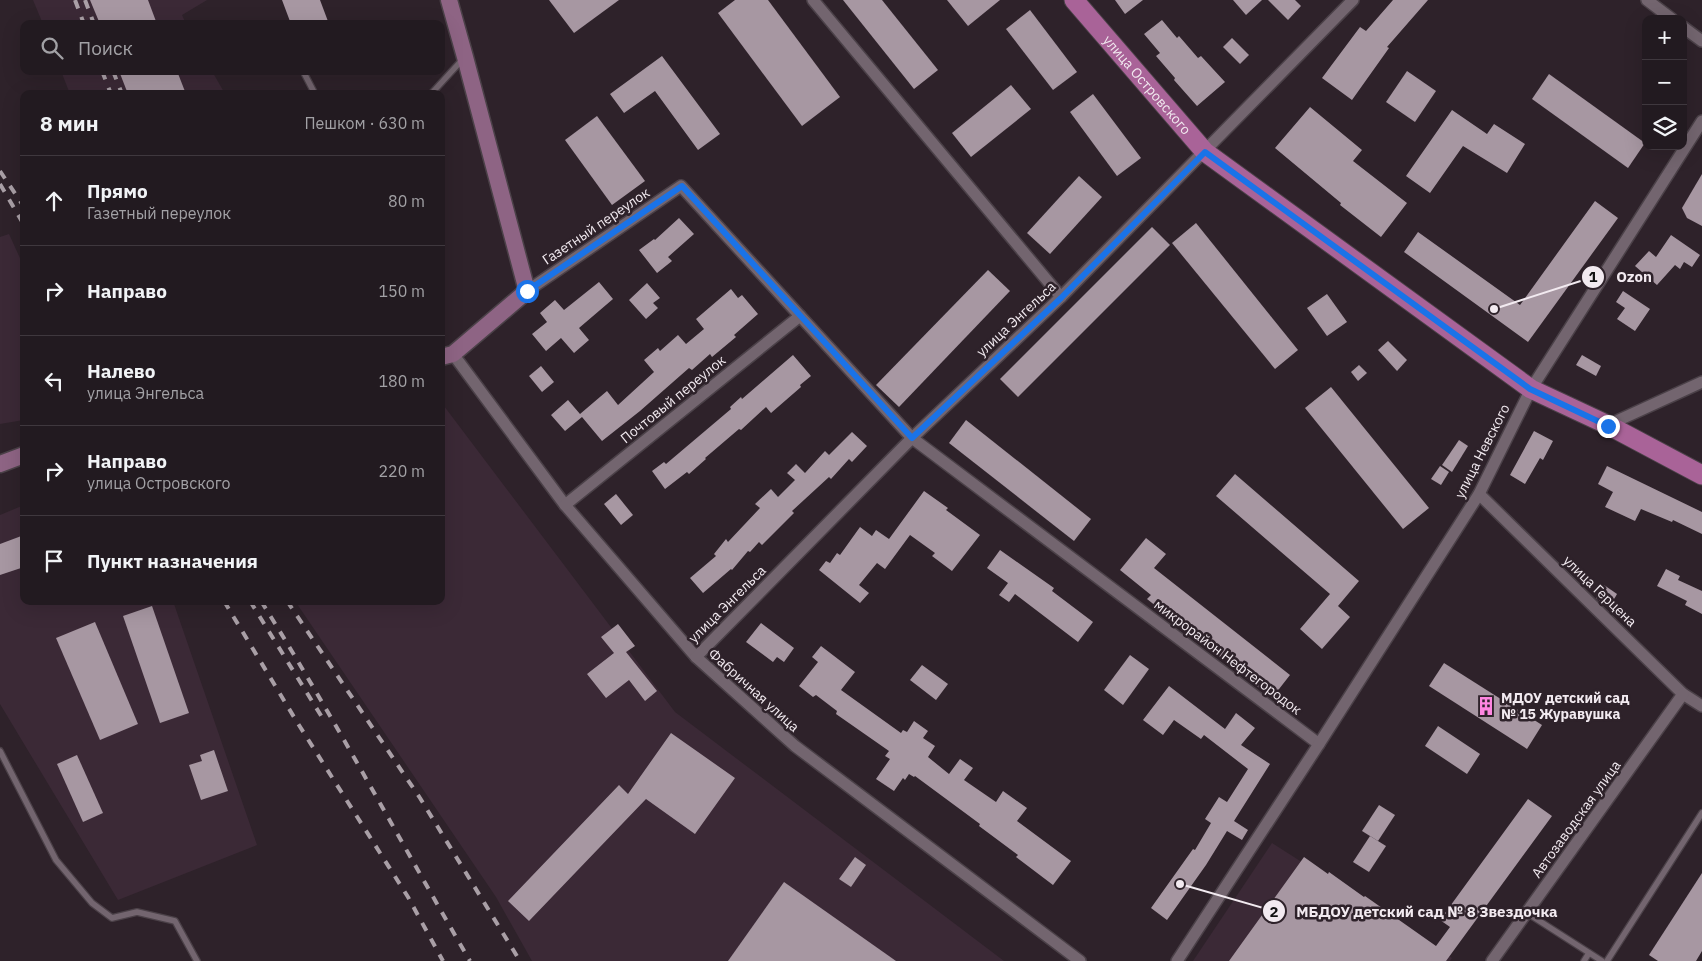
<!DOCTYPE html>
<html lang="ru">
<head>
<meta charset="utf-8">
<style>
  :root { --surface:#221a20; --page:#2a2329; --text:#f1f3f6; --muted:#a2a1a5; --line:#3f383e }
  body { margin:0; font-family:"IBM Plex Sans",sans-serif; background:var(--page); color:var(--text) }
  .controls { position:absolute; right:15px; top:15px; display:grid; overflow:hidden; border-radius:10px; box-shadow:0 5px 20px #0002 }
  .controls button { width:45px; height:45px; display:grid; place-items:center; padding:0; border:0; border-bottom:1px solid var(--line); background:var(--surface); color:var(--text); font:25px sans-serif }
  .stop { position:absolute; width:15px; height:15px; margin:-11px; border:4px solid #1a73e8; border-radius:50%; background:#fff }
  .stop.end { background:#1a73e8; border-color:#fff; box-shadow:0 1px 5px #0008 }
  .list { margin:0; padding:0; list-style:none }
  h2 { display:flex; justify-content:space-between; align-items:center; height:65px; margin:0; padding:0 20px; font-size:21px }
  h2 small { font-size:16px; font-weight:400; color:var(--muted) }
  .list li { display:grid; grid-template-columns:32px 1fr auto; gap:15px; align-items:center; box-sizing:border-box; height:90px; padding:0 20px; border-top:1px solid var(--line) }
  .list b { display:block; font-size:19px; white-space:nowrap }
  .list p { margin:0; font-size:16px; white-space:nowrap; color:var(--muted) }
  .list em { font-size:16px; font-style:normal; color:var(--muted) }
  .icon { flex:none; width:28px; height:28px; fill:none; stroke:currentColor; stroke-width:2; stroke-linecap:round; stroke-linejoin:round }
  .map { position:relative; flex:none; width:1702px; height:961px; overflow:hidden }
  .search { position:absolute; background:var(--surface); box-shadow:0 5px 20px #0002; left:20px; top:20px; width:425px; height:55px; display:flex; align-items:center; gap:12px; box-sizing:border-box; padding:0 18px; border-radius:10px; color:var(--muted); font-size:19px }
  .panel { position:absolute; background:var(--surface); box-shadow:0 5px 20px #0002; left:20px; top:90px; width:425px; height:515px; border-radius:10px }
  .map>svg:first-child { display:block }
</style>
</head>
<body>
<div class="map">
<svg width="1702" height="961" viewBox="0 0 1702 961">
  <rect width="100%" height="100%" fill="#2e222a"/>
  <g fill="#3b2936">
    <path d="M33,0H207L182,15L186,24H43Z"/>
    <path d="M61,71H212L225,94H70Z"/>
    <path d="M9,234L24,267V420L0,424V237Z"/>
    <path d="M441,402L675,712L1004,961H532L496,897L295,601H441Z"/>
    <path d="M24,505V601H173L257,845L118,900L0,704V515Z"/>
    <path d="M1272,843L1452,958L1450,961H1193Z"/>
  </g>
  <g fill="#a797a2">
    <path d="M90,0H148L157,24H100Z"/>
    <path d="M282,0H320L329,24H291Z"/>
    <path d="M549,0H619L574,33Z"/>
    <path d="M735,0H768L840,97L802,126L718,13Z"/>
    <path d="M843,0H882L938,70L914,89Z"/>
    <path d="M947,0H1000L968,26Z"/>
    <path d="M1115,0H1143L1125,14Z"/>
    <path d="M1233,0H1262L1246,15Z"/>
    <path d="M1268,0H1295L1301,6L1288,20Z"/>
    <path d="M1393,0H1428L1387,47L1389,48L1352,100L1322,78L1360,27L1366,31Z"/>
    <path d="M1030,10L1077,72L1053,90L1006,29Z"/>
    <path d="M1162,20L1177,38L1179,36L1198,58L1201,56L1225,82L1197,106L1174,80L1175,78L1156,56L1160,53L1144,34Z"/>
    <path d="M1232,38L1249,55L1240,64L1223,47Z"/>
    <path d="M662,56L720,134L698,150L655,91L624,113L610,94Z"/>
    <path d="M119,71H177L186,94H128Z"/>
    <path d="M1407,71L1436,91L1415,122L1386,102Z"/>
    <path d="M1549,74L1645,143L1628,168L1532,99Z"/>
    <path d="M1011,85L1031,109L971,157L952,133Z"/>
    <path d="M1093,94L1141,158L1117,176L1070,112Z"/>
    <path d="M1310,107L1362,150L1353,161L1407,203L1381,237L1340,205L1341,203L1275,148Z"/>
    <path d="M1452,110L1487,134L1494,124L1525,144L1507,173L1463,146L1430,193L1406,176Z"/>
    <path d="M597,116L645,181L612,205L565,140Z"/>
    <path d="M1702,174V226L1687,218L1682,208Z"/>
    <path d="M1079,176L1102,197L1050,254L1027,233Z"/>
    <path d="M1595,201L1618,218L1528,342L1404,252L1418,232L1520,305Z"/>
    <path d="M679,218L694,234L668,257L672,261L657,273L639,250L654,239L655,240Z"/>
    <path d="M1196,223L1298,350L1275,369L1172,243Z"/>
    <path d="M1152,227L1170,245L1018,397L1000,379Z"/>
    <path d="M1671,235L1700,255L1692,267L1684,262L1680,269L1675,265L1657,285L1635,266L1649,251L1656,257Z"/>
    <path d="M988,270L1010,291L899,407L876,385Z"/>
    <path d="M599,282L613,299L579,328L589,340L574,353L561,338L546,351L532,334L547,322L540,313L555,300L564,310Z"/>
    <path d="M647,283L660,298L653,303L658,308L646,319L629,300Z"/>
    <path d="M731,289L738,298L742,295L758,314L734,335L736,337L712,357L710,354L692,370L689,368L640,411L602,441L582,417L565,431L551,415L568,400L580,414L607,391L618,405L654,372L644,360L658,348L660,351L678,335L686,344L704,329L696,319Z"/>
    <path d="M1623,291L1650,309L1635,331L1617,319L1625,308L1616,302Z"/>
    <path d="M1327,294L1347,322L1327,336L1307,308Z"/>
    <path d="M1388,341L1407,360L1397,371L1378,350Z"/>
    <path d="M793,355L811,376L800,385L801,387L771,413L766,407L741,430L739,429L705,458L706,459L689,474L687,472L665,489L652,471L664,462L666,464L731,409L730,407L741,397L742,399Z"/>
    <path d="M1582,355L1601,366L1596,376L1576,365Z"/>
    <path d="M1359,365L1367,373L1358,381L1351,372Z"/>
    <path d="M541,366L554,382L542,392L529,376Z"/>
    <path d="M1331,387L1429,508L1403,529L1305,408Z"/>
    <path d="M966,420L1091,519L1074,541L949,443Z"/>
    <path d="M1534,431L1553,441L1543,460L1540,458L1525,484L1510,475Z"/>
    <path d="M852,432L867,446L852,462L849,459L831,479L829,477L792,511L794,513L762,545L759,542L750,552L748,551L732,570L731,569L703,593L690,578L716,556L714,554L726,539L728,542L760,508L755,504L771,489L778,497L795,480L787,473L796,464L805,473L825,451L829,455Z"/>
    <path d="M1459,440L1468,446L1452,472L1442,465Z"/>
    <path d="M1440,466L1449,472L1441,485L1431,479Z"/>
    <path d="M1607,466L1702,512V534L1673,520L1672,522L1641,509L1635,521L1605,507L1613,492L1598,484Z"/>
    <path d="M1235,474L1359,581L1338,606L1350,617L1322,649L1300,629L1330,594L1216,496Z"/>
    <path d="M924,491L948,508L946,510L980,535L952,571L932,556L935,553L910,535L885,569L877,563L859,585L869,593L860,603L819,570L826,561L830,563L837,553L840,555L860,527L872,536L876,530L889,539Z"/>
    <path d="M616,494L633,515L621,525L604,504Z"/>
    <path d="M24,535V567L0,575V544Z"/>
    <path d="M1146,538L1166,554L1154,568L1290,675L1272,698L1147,599L1151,595L1120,570Z"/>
    <path d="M1000,550L1054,588L1052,591L1093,622L1078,642L1015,594L1009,602L999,595L1008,583L987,568Z"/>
    <path d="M1666,569L1680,576L1678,580L1702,591V614L1685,605L1687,601L1657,586Z"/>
    <path d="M1604,585L1617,594L1609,608L1596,598Z"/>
    <path d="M152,606L189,713L160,723L123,616Z"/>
    <path d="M95,622L138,724L100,740L56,638Z"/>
    <path d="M761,623L794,648L784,662L777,657L773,662L746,642Z"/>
    <path d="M618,624L635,646L626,652L657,691L645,701L629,680L606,698L587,674L614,653L601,637Z"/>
    <path d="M821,646L855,672L841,690L901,733L903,730L907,732L914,721L928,731L923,738L935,746L928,757L949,774L960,759L973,768L964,780L996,802L1003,791L1027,808L1017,821L1071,861L1053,885L1016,857L1018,855L979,826L980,824L915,776L914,777L909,774L905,780L903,778L894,791L876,779L890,759L885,756L889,751L836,714L837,711L816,695L813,697L799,686L818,662L812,657Z"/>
    <path d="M1130,655L1149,669L1123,705L1104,690Z"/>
    <path d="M1444,663L1542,725L1527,749L1429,686Z"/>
    <path d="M922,665L948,684L936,700L910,680Z"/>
    <path d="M1169,686L1225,729L1236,713L1255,728L1241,745L1270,764L1234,821L1248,830L1242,840L1227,831L1206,865L1167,920L1151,908L1193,849L1195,850L1211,823L1205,819L1219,797L1227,802L1248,769L1204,735L1201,739L1174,720L1163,735L1143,720Z"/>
    <path d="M1438,726L1480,754L1467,774L1425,746Z"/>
    <path d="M671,733L735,778L695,834L646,799L529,921L508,901L619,785L628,794Z"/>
    <path d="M214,750L228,791L201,800L189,765L202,761L200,755Z"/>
    <path d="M77,755L103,813L83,822L57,764Z"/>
    <path d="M1528,799L1552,816L1446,961H1229L1304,857L1328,874L1329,872L1364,897L1365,896L1436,946L1450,927L1440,920Z"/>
    <path d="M1379,805L1395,815L1378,841L1362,831Z"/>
    <path d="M1370,836L1386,846L1369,872L1353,862Z"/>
    <path d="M855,857L866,865L851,887L839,879Z"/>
    <path d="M1702,873V951L1696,961H1658L1649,955Z"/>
    <path d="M784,882L896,961H728Z"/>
  </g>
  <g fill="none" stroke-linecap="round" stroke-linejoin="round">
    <g stroke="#4b4148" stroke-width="8">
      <g id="lane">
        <path d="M303,71L315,94"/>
        <path d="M431,94L462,60"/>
        <path d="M0,751L56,860L92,903L112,918L137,912L175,921L197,961"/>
        <path d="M1527,913L1602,961"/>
        <path d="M1584,961L1589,953"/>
        <path d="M1607,961L1702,813"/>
      </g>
    </g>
    <g stroke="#4b4148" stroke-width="14">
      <g id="street">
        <path d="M813,0L1061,297"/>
        <path d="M1647,0L1672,19"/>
        <path d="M1683,27L1702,41"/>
        <path d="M527,291L681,186L912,438L1319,744"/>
        <path d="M453,354L565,505L696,657L795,746L1080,961"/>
        <path d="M1608,425L1702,382"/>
        <path d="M1479,494L1683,694L1702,706"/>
        <path d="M565,505L800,316"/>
        <path d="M696,657L912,438L1061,297L1353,0"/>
        <path d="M1177,961L1319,744L1479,494L1531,389L1702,121"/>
        <path d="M1492,961L1683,694"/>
      </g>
    </g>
    <g stroke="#4b4148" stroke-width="19">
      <g id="secondary">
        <path d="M441,357L453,354L527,291L465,57L449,0"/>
        <path d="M0,464L24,455"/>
      </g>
    </g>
    <g stroke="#4b4148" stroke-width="21">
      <g id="primary">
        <path id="s1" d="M1074,0L1205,152L1531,389L1608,425L1702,475"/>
      </g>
    </g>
    <use href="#lane" stroke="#73656f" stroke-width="5.5"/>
    <use href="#street" stroke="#73656f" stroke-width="11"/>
    <use href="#secondary" stroke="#8e6484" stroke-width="16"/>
    <use href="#primary" stroke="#a96398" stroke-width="19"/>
    <g stroke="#a99fa6" stroke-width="4" stroke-dasharray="9 9" stroke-linecap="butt">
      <path d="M75,0L84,24"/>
      <path d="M85,0L94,24"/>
      <path d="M102,71L111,94"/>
      <path d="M113,71L122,94"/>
      <path d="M0,171L24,207"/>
      <path d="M0,184L24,225"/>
      <path d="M224,601L297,722L408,897L443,961"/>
      <path d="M250,601L325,722"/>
      <path d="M261,601C335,719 400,841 470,961"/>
      <path d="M287,601L420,798L520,961"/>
    </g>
  </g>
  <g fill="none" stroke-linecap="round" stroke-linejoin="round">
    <path stroke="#1a73e8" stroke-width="6" d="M527,291L682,186L912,438L1061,298L1205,152L1530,389L1608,426"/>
  </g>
  <defs>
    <g id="building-bare" transform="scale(1.5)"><path d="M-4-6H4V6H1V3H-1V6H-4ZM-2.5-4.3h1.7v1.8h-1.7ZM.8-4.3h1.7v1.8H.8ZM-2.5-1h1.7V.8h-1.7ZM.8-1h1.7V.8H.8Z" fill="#fe86e1" stroke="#2e222a" stroke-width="2.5" paint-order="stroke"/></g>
  </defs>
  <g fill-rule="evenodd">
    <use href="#building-bare" x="1486" y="706"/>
  </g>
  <g text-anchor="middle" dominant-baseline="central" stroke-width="5" stroke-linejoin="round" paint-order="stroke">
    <g font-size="14" fill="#f2eaf0" stroke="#2e222a">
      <text stroke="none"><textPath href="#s1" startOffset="112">улица Островского</textPath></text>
      <text transform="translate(596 226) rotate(-34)">Газетный переулок</text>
      <text transform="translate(1016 319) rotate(-43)">улица Энгельса</text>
      <text transform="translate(673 399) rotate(-39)">Почтовый переулок</text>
      <text transform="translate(1482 451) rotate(-63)">улица Невского</text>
      <text transform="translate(1600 591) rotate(44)">улица Герцена</text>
      <text transform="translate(727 604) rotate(-45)">улица Энгельса</text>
      <text transform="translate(1228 657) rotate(37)">микрорайон Нефтегородок</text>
      <text transform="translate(754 690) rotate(42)">Фабричная улица</text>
      <text transform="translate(1576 819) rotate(-54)">Автозаводская улица</text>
    </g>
    <g font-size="14" font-weight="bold" fill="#f2eaf0" stroke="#2e222a" text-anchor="start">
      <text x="1501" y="698">МДОУ детский сад<tspan x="1501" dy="16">№ 15 Журавушка</tspan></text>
    </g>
  </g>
  <path fill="none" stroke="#f2eaf0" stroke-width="2" d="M1494 309L1593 277M1180 884L1274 911"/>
  <g fill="#f2eaf0" stroke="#2e222a" stroke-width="2">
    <circle cx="1494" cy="309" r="5"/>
    <circle cx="1180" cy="884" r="5"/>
    <circle cx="1593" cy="277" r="12"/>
    <circle cx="1274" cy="911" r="12"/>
  </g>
  <g font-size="15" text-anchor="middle" font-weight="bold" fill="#111">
    <text x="1593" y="282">1</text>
    <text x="1274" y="917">2</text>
  </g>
  <g font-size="15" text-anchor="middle" font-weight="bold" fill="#f2eaf0" stroke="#2e222a" stroke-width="5" stroke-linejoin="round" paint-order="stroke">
    <text x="1634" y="282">Ozon</text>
    <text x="1427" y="917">МБДОУ детский сад № 8 Звездочка</text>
  </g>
</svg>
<div class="controls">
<button>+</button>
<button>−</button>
<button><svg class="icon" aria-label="layers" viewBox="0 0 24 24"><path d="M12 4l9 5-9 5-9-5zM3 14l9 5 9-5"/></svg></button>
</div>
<div class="stop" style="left:527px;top:291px"></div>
<div class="stop end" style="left:1608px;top:426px"></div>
<div class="search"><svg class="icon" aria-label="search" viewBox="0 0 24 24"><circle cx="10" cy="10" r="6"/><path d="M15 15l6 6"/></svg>Поиск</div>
<section class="panel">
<h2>8 мин<small>Пешком · 630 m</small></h2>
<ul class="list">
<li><svg class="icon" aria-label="ahead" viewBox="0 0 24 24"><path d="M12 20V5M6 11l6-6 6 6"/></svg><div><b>Прямо</b><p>Газетный переулок</p></div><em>80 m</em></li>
<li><svg class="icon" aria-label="right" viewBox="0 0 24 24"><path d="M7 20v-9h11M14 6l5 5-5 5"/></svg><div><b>Направо</b></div><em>150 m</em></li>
<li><svg class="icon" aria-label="left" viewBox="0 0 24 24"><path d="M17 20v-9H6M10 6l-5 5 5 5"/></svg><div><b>Налево</b><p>улица Энгельса</p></div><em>180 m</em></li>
<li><svg class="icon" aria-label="right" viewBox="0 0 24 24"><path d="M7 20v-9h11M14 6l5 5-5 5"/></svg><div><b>Направо</b><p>улица Островского</p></div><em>220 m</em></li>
<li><svg class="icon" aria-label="arrive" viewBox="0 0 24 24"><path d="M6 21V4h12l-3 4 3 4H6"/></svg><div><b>Пункт назначения</b></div></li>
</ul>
</section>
</div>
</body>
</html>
